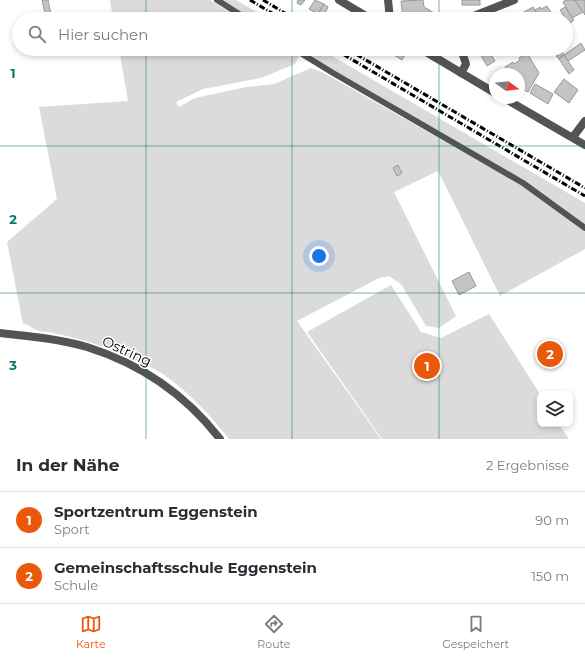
<!DOCTYPE html>
<html lang="de">
<head>
<meta charset="utf-8">
<style>
  :root { --surface:#fff; --page:#f7f7f7; --text:#2b2b33; --muted:#7c7c81; --line:#e1e1e2; --accent:#ea580c }
  body { margin:0; font-family:Montserrat,sans-serif; background:var(--page); color:var(--text) }
  .controls { position:absolute; right:12px; bottom:12px; display:grid; overflow:hidden; border-radius:8px; box-shadow:0 2px 6px #0003 }
  .controls button { width:36px; height:36px; display:grid; place-items:center; padding:0; border:0; border-bottom:1px solid var(--line); background:var(--surface); color:var(--text); font:20px sans-serif }
  .compass { position:absolute; left:489px; top:68px; width:36px; height:36px; border-radius:50%; background:var(--surface); box-shadow:0 2px 6px #0003; rotate:105deg }
  .you { position:absolute; left:319px; top:256px; width:14px; height:14px; margin:-10px; border:3px solid #fff; border-radius:50%; background:#1a73e8; box-shadow:0 0 0 6px #1a73e833 }
  .badge { display:grid; place-items:center; width:26px; height:26px; border-radius:50%; background:var(--accent); color:#fff; font-size:13px; font-weight:700 }
  .pin { position:absolute; translate:-50% -50%; border:2px solid #fff; box-shadow:0 1px 4px #0006 }
  .list { margin:0; padding:0; list-style:none }
  h2 { display:flex; justify-content:space-between; align-items:center; height:52px; margin:0; padding:0 16px; font-size:17px }
  h2 small { font-size:13px; font-weight:400; color:var(--muted) }
  .list li { display:grid; grid-template-columns:26px 1fr auto; gap:12px; align-items:center; box-sizing:border-box; height:56px; padding:0 16px; border-top:1px solid var(--line) }
  .list b { display:block; font-size:15px; white-space:nowrap }
  .list p { margin:0; font-size:13px; white-space:nowrap; color:var(--muted) }
  .list em { font-size:13px; font-style:normal; color:var(--muted) }
  .icon { flex:none; width:22px; height:22px; fill:none; stroke:currentColor; stroke-width:2; stroke-linecap:round; stroke-linejoin:round }
  .map { position:relative; flex:none; width:585px; height:439px; overflow:hidden }
  .search { position:absolute; background:var(--surface); box-shadow:0 2px 6px #0003; left:12px; right:12px; top:12px; height:44px; display:flex; align-items:center; gap:10px; box-sizing:border-box; padding:0 14px; border-radius:22px; color:var(--muted); font-size:15px }
  .sheet { height:164px; background:var(--surface) }
  nav { display:flex; justify-content:space-around; align-items:center; box-sizing:border-box; height:56px; border-top:1px solid var(--line); background:var(--surface); font-size:11px; color:var(--muted) }
  nav a { display:grid; justify-items:center; gap:2px }
  nav .on { color:var(--accent) }
  .map>svg:first-child { display:block }
</style>
</head>
<body>
<div class="map">
<svg width="585" height="439" viewBox="0 0 585 439">
  <rect width="100%" height="100%" fill="#fff"/>
  <g fill="#dbdbdb">
    <path d="M110,0H210L240,19H113Z"/>
    <path d="M222,0H236L269,19H253Z"/>
    <path d="M119,49H288L299,56L295,64L261,78L203,89L176,102L179,107L195,98L246,87L274,84L311,68L322,72L518,183L585,232V249L500,296L438,171L394,192L456,316L439,328L426,326L401,284L389,276L379,278L297,321L381,439H229C211,416 183,386 158,371C124,352 87,340 49,332C45,332 40,331 36,330C31,328 29,324 23,324L7,242L57,199L39,107L128,101Z"/>
    <path d="M300,49H320L585,203V224L527,182L335,71Z"/>
    <path d="M391,285L421,332L441,338L489,314L540,394V424H559L569,439H382L307,332Z"/>
  </g>
  <g fill="#c4c4c4" stroke="#989898">
    <path d="M42,0H48L52,19H46Z"/>
    <path d="M298,0H305L301,5L297,3Z"/>
    <path d="M315,0L324,4L318,14L309,9Z"/>
    <path d="M423,0L424,7L441,17L442,19H403L401,1Z"/>
    <rect x="462" y="0" width="18" height="5"/>
    <path d="M566,0H575L583,12L572,18L563,2Z"/>
    <path d="M575,0H585V15Z"/>
    <path d="M324,4L328,7L323,17L318,14Z"/>
    <path d="M547,6L553,16L555,14L558,19H541L535,10L540,7L541,9Z"/>
    <path d="M533,7L541,19H525L522,13Z"/>
    <path d="M565,7L574,20L569,24L560,10Z"/>
    <path d="M342,13L352,19H335L338,15L340,16Z"/>
    <path d="M581,43L585,50L568,61L564,55Z"/>
    <path d="M384,49H404L407,51L402,60Z"/>
    <path d="M477,49H488L495,61L487,66Z"/>
    <path d="M497,49H513L508,53V52L501,56Z"/>
    <path d="M562,52L564,55L559,59L556,56Z"/>
    <path d="M527,53L539,73L528,92L519,88V74H509L505,67L513,62L514,64L520,60L519,58Z"/>
    <path d="M564,55L574,70L569,74L559,59Z"/>
    <path d="M564,79L578,90L569,103L554,92Z"/>
    <path d="M535,84L553,94L548,104L530,93Z"/>
    <path d="M398,165L402,173L397,176L393,168Z"/>
    <path d="M469,272L476,286L459,295L452,281Z"/>
  </g>
  <g fill="none" stroke-linecap="round" stroke-linejoin="round">
    <g stroke="#545454" stroke-width="6">
      <path d="M217,0L247,19"/>
      <path d="M294,49L333,73L523,183L585,228"/>
    </g>
    <g stroke="#545454" stroke-width="8">
      <path d="M339,0L371,19"/>
      <path d="M388,0L390,19"/>
      <path d="M466,19L514,0"/>
      <path d="M421,49L495,93"/>
      <path d="M461,49L466,64L461,73"/>
      <path d="M504,98L585,145"/>
      <path d="M573,137L585,121"/>
      <path d="M0,333C29,336 59,339 87,347C141,364 186,395 220,439"/>
    </g>
    <g stroke="#000" stroke-width="3" stroke-dasharray="6 2 1 2" stroke-linecap="butt">
      <path d="M250,0L282,19"/>
      <path d="M263,0L295,19"/>
      <path d="M334,49L585,196"/>
      <path d="M347,49L585,188"/>
    </g>
  </g>
  <path fill="none" stroke="#0f766e" stroke-width="1" stroke-opacity="0.55" d="M146,0V19M292,0V19M439,0V19M146,49V439M292,49V439M439,49V439M0,146H585M0,293H585"/>
  <g text-anchor="middle" dominant-baseline="central" stroke-width="3" stroke-linejoin="round" paint-order="stroke">
    <g font-size="14" fill="#000" stroke="#fff">
      <text transform="translate(127 351) rotate(25)">Ostring</text>
    </g>
  </g>
  <g font-size="13" text-anchor="middle" font-weight="bold" fill="#0f766e" stroke="#fff" stroke-width="3" stroke-linejoin="round" paint-order="stroke">
    <text x="13" y="78">1</text>
    <text x="13" y="224">2</text>
    <text x="13" y="370">3</text>
  </g>
</svg>
<div class="controls">
<button><svg class="icon" aria-label="layers" viewBox="0 0 24 24"><path d="M12 4l9 5-9 5-9-5zM3 14l9 5 9-5"/></svg></button>
</div>
<svg class="compass" viewBox="-18 -18 36 36"><path d="M0-13l5 13h-10z" fill="#e53935"/><path d="M0 13l5-13h-10z" fill="#7c7c81"/></svg>
<div class="you"></div>
<div class="pin badge" style="left:427px;top:366px">1</div>
<div class="pin badge" style="left:550px;top:354px">2</div>
<div class="search"><svg class="icon" aria-label="search" viewBox="0 0 24 24"><circle cx="10" cy="10" r="6"/><path d="M15 15l6 6"/></svg>Hier suchen</div>
</div>
<section class="sheet">
<h2>In der Nähe<small>2 Ergebnisse</small></h2>
<ul class="list">
<li><span class="badge">1</span><div><b>Sportzentrum Eggenstein</b><p>Sport</p></div><em>90 m</em></li>
<li><span class="badge">2</span><div><b>Gemeinschaftsschule Eggenstein</b><p>Schule</p></div><em>150 m</em></li>
</ul>
</section>
<nav>
<a class="on"><svg class="icon" aria-label="map" viewBox="0 0 24 24"><path d="M3 6l6-2 6 2 6-2v14l-6 2-6-2-6 2zM9 4v14M15 6v14"/></svg>Karte</a>
<a><svg class="icon" aria-label="directions" viewBox="0 0 24 24"><path d="M12 3l9 9-9 9-9-9zM9 14v-3h6M13 9l2 2-2 2"/></svg>Route</a>
<a><svg class="icon" aria-label="saved" viewBox="0 0 24 24"><path d="M7 4h10v16l-5-4-5 4z"/></svg>Gespeichert</a>
</nav>
</body>
</html>
